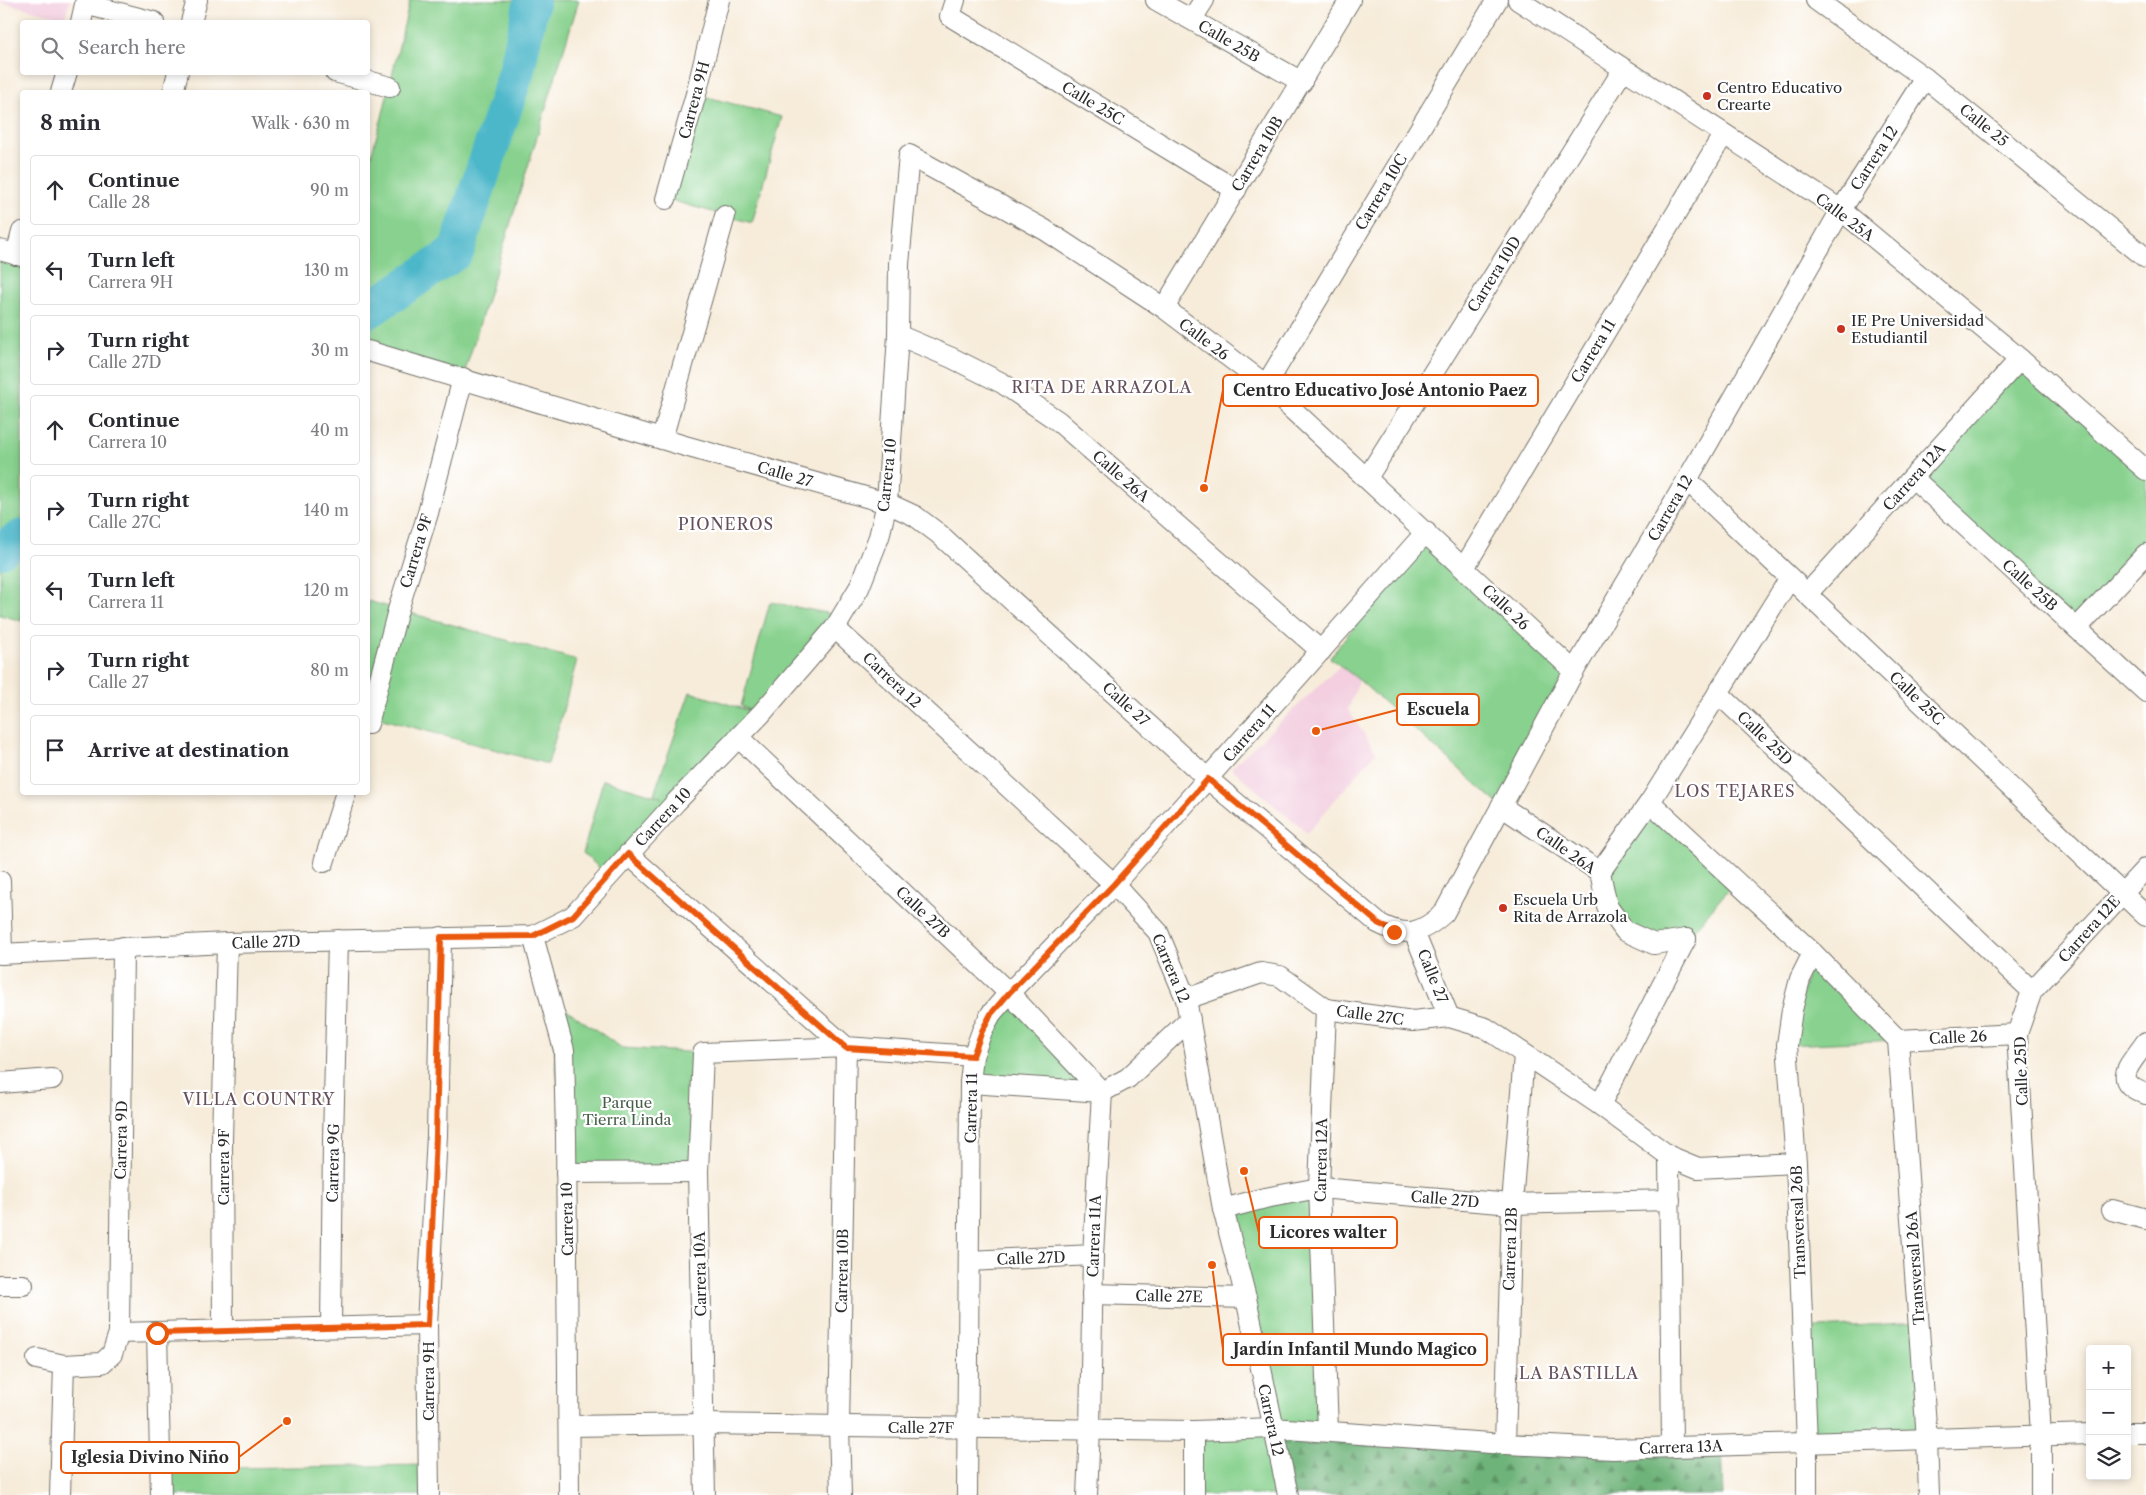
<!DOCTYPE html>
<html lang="en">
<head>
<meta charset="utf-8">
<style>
  :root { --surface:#fff; --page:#f2f2f3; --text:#2b2b33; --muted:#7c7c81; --line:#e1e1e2 }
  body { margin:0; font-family:"Libre Caslon Text",serif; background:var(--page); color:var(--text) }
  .controls { position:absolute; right:15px; bottom:15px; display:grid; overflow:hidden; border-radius:5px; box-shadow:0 2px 8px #0003 }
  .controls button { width:45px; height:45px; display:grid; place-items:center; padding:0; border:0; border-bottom:1px solid var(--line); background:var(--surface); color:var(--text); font:25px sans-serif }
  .stop { position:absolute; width:15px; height:15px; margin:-11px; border:4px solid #ea580c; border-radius:50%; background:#fff }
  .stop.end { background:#ea580c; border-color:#fff; box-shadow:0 1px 5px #0008 }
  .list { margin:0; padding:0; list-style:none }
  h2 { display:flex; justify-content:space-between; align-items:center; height:65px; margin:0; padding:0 20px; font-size:21px }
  h2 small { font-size:16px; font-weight:400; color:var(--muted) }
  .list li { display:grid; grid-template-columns:32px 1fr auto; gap:15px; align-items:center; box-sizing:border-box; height:70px; margin:0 10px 10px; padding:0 10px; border:1px solid var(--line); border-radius:5px }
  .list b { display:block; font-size:19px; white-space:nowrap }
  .list p { margin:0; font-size:16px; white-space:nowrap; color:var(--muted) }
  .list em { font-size:16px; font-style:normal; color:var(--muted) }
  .icon { flex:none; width:28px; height:28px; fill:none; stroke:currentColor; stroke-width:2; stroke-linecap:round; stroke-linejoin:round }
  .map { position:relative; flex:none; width:2146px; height:1495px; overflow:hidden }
  .search { position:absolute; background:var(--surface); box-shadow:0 2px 8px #0003; left:20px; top:20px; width:350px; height:55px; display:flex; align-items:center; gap:12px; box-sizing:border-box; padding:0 18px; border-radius:5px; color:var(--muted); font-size:19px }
  .panel { position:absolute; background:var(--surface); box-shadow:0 2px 8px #0003; left:20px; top:90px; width:350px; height:705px; border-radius:5px }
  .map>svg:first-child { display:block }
</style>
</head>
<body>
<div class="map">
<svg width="2146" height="1495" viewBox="0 0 2146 1495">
  <defs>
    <pattern id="forest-firs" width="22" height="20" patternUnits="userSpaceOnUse" patternTransform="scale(1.25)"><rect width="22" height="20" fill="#6eb379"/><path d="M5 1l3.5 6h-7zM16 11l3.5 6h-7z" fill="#5b9263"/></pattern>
  </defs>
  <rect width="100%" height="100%" fill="#fff"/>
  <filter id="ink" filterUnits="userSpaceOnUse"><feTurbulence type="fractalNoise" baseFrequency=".02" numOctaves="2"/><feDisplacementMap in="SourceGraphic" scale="10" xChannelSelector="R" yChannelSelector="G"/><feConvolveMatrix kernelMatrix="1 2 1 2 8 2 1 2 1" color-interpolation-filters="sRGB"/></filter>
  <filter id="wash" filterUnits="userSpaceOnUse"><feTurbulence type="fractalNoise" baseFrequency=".0096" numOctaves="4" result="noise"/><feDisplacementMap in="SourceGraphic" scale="20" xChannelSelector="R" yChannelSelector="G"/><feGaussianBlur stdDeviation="1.12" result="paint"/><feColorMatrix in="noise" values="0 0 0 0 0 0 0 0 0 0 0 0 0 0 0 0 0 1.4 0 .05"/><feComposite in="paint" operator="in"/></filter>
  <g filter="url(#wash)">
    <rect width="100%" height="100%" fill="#f7ecda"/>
    <g fill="#f3cfe0">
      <path d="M0,0H70L65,18L0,2Z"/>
      <path d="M1340,666L1359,680L1348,710L1376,752L1307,833L1231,768Z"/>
    </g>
    <path fill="url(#forest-firs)" stroke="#4c6f52" d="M1272,1428L1721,1446L1723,1495H1288Z"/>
    <g fill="#88d18e" stroke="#5a7e5c">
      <path d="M410,0H579L463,378L368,351V166L382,117Z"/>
      <path d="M696,94L782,117L752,223L666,199Z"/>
      <path d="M0,250L22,256V621L0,615Z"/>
      <path d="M2020,359L2146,470V554L2077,628L1913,478Z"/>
      <path d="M1426,532L1574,671L1501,806L1359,680L1330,658Z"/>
      <path d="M368,601L577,660L548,764L368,715Z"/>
      <path d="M770,602L842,616L609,877L583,853L603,780L663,798L654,794L690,692L753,712L741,706Z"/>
      <path d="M1650,802L1735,882L1686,939L1625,931L1600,872Z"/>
      <path d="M1813,953L1898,1040L1788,1045Z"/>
      <path d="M550,998L622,1048L703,1053L698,1172L566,1173Z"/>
      <path d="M1009,998L1102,1092L970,1083L973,1056Z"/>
      <path d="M1319,1188L1328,1431L1273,1428L1288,1495H1194V1431L1272,1428L1223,1209Z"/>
      <path d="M1919,1322L1927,1439L1807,1443L1803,1329Z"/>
      <path d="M428,1465L429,1495H161L160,1469Z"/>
    </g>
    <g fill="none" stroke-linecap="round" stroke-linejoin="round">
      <g stroke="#4db7ca" stroke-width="36">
        <path d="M368,311L456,252L516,73L532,0"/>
        <path d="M0,550L22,537"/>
      </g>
    </g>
  </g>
  <g filter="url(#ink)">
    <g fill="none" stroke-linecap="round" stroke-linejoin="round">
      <g stroke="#726f68" stroke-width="22">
        <g id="minor">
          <path d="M955,0L950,16L1236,190"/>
          <path d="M1156,0L1302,82"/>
          <path d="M1518,0L1841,210L2020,359L2146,470"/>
          <path d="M1816,0L1925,78L2146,258"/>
          <path d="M85,4L154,22"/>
          <path d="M1192,19L1204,0"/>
          <path d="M81,22L86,0"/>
          <path d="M191,22L197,0"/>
          <path d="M335,72L390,87"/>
          <path d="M61,92L67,72"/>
          <path d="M173,92L178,72"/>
          <path d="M666,199L696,94L719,0"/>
          <path d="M0,250L22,256"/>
          <path d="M16,255L22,232"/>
          <path d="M1164,308L1350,0"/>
          <path d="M898,335L952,358L1002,383L1058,421L1321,651"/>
          <path d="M368,351L685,446L887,503L915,516L939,534L1208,779L1378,923C1406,938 1421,934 1444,913L1574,671L1687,480L1841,210L1925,78"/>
          <path d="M1266,385L1497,0"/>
          <path d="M662,439L725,216"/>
          <path d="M1367,478L1623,70"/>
          <path d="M1913,478L2146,692"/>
          <path d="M1687,480L2146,916"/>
          <path d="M1464,568L1723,135"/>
          <path d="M1807,594L2020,359"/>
          <path d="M835,628L1114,884L1158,932L1186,999L1223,1209L1246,1298L1288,1495"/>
          <path d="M2077,628L2146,554"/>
          <path d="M1718,693L2032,991"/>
          <path d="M368,724L398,610L428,513L463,378"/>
          <path d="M739,738L1009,993L1102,1092"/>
          <path d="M1650,802L1813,953L1898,1040"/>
          <path d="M1501,806L1600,872L1607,906L1625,931L1654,944L1686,939"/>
          <path d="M628,854L846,1047L973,1056"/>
          <path d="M324,862L346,792"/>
          <path d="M1600,872L1650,802L1790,578"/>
          <path d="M0,881L2,954"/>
          <path d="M1414,932L1449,1017"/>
          <path d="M533,936L564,1050L566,1135L569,1495"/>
          <path d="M0,954L227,943L533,936L573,916L676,802L761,714L835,628L859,588L879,537L887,503L898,335L899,264L909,155L1045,230L1164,308L1266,385L1574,671"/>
          <path d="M1186,999L1261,973L1280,976L1326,1009L1413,1021L1449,1017L1486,1028L1600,1105L1669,1156L1698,1168L1796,1163"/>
          <path d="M1326,1009L1319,1188L1328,1431"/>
          <path d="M1898,1040L1927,1439L1929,1495"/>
          <path d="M1898,1040L2017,1034"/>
          <path d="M2146,1042C2131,1064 2109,1081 2146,1094"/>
          <path d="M0,1083L52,1079"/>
          <path d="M970,1083L1102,1092L1128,1078L1190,1019"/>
          <path d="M1600,1105L1686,939"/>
          <path d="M1669,1156L1672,1447"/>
          <path d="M566,1173L698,1172"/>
          <path d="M1223,1209L1265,1198L1319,1188L1512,1204L1670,1200"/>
          <path d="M2112,1210L2146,1219"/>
          <path d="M969,1261L1093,1255"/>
          <path d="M0,1285H23"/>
          <path d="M1092,1294L1246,1298"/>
          <path d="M331,1327L333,1140L338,940"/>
          <path d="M223,1331L222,1140L227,943"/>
          <path d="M119,1333L427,1325"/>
          <path d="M157,1333L161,1495"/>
          <path d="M37,1359L64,1365L102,1363L112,1354L119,1333L123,947"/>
          <path d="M569,1426L703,1424L1194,1431L1272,1428L1505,1444L1613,1449L2090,1434"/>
          <path d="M1194,1431V1495"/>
          <path d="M2127,1433H2146"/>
          <path d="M1505,1444L1512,1204L1524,1055"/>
          <path d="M60,1495L64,1365"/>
          <path d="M429,1495L427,1325L437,1135L441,937"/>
          <path d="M705,1495L698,1172L703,1053L846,1047L839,1427L841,1495"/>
          <path d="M967,1495L970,1083L973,1056L982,1031L991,1014L1009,993L1114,884L1426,532"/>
          <path d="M1087,1495L1090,1430L1093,1255L1102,1092"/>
          <path d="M1807,1495V1443L1796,1163L1787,1045L1792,1010L1800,979L1813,953"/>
          <path d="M2041,1495V1435L2017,1034L2032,991L2146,868"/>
        </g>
      </g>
      <use href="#minor" stroke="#fff" stroke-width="20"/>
    </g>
  </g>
  <g fill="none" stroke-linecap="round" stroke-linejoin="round" filter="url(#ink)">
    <path stroke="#ea580c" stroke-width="6" d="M157,1333L428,1325L436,1135L441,937L533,936L573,916L628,854L846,1048L973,1056L982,1031L991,1014L1009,993L1114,884L1208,779L1378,923L1394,932"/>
  </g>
  <g fill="#c8321e" stroke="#fff" stroke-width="2">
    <circle cx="1707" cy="96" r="5"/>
    <circle cx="1841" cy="329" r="5"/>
    <circle cx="1503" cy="908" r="5"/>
  </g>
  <g text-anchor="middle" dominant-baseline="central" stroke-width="4.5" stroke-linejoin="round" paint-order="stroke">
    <g font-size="15" fill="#2b2b2b" stroke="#fff">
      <text transform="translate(1229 41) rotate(30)">Calle 25B</text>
      <text transform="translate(694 100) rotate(-75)">Carrera 9H</text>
      <text transform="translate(1093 103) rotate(31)">Calle 25C</text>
      <text transform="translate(1984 125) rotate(39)">Calle 25</text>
      <text transform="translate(1257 154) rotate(-59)">Carrera 10B</text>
      <text transform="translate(1874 158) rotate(-57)">Carrera 12</text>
      <text transform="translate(1381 192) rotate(-59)">Carrera 10C</text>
      <text transform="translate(1845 217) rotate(37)">Calle 25A</text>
      <text transform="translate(1494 274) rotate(-58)">Carrera 10D</text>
      <text transform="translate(1204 339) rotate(37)">Calle 26</text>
      <text transform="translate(1593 351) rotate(-59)">Carrera 11</text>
      <text transform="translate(785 474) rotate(16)">Calle 27</text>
      <text transform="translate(887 475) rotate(-84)">Carrera 10</text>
      <text transform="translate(1121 476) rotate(41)">Calle 26A</text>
      <text transform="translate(1914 477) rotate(-48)">Carrera 12A</text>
      <text transform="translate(1670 508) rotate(-60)">Carrera 12</text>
      <text transform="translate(416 551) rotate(-73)">Carrera 9F</text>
      <text transform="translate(2030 585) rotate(42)">Calle 25B</text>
      <text transform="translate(1506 607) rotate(43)">Calle 26</text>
      <text transform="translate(892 680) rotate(43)">Carrera 12</text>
      <text transform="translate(1917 698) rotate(44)">Calle 25C</text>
      <text transform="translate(1126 704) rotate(42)">Calle 27</text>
      <text transform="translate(1249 733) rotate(-49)">Carrera 11</text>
      <text transform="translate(1765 738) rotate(44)">Calle 25D</text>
      <text transform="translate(663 817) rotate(-47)">Carrera 10</text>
      <text transform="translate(1566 850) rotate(35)">Calle 26A</text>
      <text transform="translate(923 912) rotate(43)">Calle 27B</text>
      <text transform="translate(2089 929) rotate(-48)">Carrera 12E</text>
      <text transform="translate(266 942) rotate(-2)">Calle 27D</text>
      <text transform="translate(1171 968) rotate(67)">Carrera 12</text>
      <text transform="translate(1433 976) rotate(68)">Calle 27</text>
      <text transform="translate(1370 1015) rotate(8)">Calle 27C</text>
      <text transform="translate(1958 1037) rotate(-3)">Calle 26</text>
      <text transform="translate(2021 1071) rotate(-92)">Calle 25D</text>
      <text transform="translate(971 1108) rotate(-89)">Carrera 11</text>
      <text transform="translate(121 1140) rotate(-89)">Carrera 9D</text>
      <text transform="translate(1321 1160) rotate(-89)">Carrera 12A</text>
      <text transform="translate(333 1163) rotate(-89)">Carrera 9G</text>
      <text transform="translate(223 1167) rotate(-90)">Carrera 9F</text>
      <text transform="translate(1445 1199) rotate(5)">Calle 27D</text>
      <text transform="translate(567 1219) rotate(-91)">Carrera 10</text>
      <text transform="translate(1798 1222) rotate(-92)">Transversal 26B</text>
      <text transform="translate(1094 1236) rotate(-88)">Carrera 11A</text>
      <text transform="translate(1510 1249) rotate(-88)">Carrera 12B</text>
      <text transform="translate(1031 1258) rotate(-2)">Calle 27D</text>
      <text transform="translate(1915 1268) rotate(-94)">Transversal 26A</text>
      <text transform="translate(842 1271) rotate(-89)">Carrera 10B</text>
      <text transform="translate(700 1274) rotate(-91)">Carrera 10A</text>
      <text transform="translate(1169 1296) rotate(1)">Calle 27E</text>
      <text transform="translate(428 1381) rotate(-90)">Carrera 9H</text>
      <text transform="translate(1271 1420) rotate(78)">Carrera 12</text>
      <text x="921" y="1427">Calle 27F</text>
      <text transform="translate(1681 1447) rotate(-2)">Carrera 13A</text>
    </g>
    <g font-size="15" fill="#2b2b2b" stroke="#fff" text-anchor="start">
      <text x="1717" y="87">Centro Educativo<tspan x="1717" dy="17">Crearte</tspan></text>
      <text x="1851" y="320">IE Pre Universidad<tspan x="1851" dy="17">Estudiantil</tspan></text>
      <text x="1513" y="899">Escuela Urb<tspan x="1513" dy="17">Rita de Arrazola</tspan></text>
    </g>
    <g font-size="15" fill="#475d49" stroke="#fff">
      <text x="627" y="1102">Parque<tspan x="627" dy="17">Tierra Linda</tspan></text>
    </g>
    <g font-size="16" letter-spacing="1" fill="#654f5a" stroke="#fff">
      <text x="1102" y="387">RITA DE ARRAZOLA</text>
      <text x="726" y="524">PIONEROS</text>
      <text x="1735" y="791">LOS TEJARES</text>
      <text x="259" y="1099">VILLA COUNTRY</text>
      <text x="1579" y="1373">LA BASTILLA</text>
    </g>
  </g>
  <path fill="none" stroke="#e8590c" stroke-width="2" d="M1204 488L1223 390M1316 731L1397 710M1244 1171L1259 1233M1212 1265L1223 1349M287 1421L239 1457"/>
  <g fill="#e8590c" stroke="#fff" stroke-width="2">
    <circle cx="1204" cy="488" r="5"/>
    <circle cx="1316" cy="731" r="5"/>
    <circle cx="1244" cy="1171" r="5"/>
    <circle cx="1212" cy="1265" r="5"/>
    <circle cx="287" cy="1421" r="5"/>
  </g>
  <g fill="#fff" stroke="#e8590c" stroke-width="2">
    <rect x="1223" y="375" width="315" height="31" rx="5"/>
    <rect x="1397" y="694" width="82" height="31" rx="5"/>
    <rect x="1259" y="1217" width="138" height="31" rx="5"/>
    <rect x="1223" y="1334" width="264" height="31" rx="5"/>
    <rect x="61" y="1442" width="178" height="31" rx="5"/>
  </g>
  <g font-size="16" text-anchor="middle" font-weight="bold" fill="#2b2b2b">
    <text x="1380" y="396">Centro Educativo José Antonio Paez</text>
    <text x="1438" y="715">Escuela</text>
    <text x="1328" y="1238">Licores walter</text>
    <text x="1355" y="1355">Jardín Infantil Mundo Magico</text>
    <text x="150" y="1463">Iglesia Divino Niño</text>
  </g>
</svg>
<div class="controls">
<button>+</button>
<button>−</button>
<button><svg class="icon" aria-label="layers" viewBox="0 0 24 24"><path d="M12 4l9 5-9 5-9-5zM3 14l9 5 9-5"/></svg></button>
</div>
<div class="stop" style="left:157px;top:1333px"></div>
<div class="stop end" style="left:1394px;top:932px"></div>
<div class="search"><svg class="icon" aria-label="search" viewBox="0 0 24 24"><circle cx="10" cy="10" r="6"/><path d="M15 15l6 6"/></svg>Search here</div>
<section class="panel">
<h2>8 min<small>Walk · 630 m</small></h2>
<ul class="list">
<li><svg class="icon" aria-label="ahead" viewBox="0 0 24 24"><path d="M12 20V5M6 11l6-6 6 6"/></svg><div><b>Continue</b><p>Calle 28</p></div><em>90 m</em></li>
<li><svg class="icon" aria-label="left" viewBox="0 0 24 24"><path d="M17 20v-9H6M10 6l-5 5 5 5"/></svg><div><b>Turn left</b><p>Carrera 9H</p></div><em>130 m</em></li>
<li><svg class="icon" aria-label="right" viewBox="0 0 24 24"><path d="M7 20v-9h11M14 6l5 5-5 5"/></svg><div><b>Turn right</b><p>Calle 27D</p></div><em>30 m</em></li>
<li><svg class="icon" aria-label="ahead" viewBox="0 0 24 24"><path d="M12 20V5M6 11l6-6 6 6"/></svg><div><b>Continue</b><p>Carrera 10</p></div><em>40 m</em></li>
<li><svg class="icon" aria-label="right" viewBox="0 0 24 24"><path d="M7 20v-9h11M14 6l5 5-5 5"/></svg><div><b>Turn right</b><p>Calle 27C</p></div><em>140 m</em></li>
<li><svg class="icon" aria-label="left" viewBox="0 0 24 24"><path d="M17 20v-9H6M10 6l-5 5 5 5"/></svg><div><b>Turn left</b><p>Carrera 11</p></div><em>120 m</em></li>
<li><svg class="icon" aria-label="right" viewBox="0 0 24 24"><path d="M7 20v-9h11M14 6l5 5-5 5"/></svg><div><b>Turn right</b><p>Calle 27</p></div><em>80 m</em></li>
<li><svg class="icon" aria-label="arrive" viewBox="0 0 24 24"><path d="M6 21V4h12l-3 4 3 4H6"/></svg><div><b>Arrive at destination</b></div></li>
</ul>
</section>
</div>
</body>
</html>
